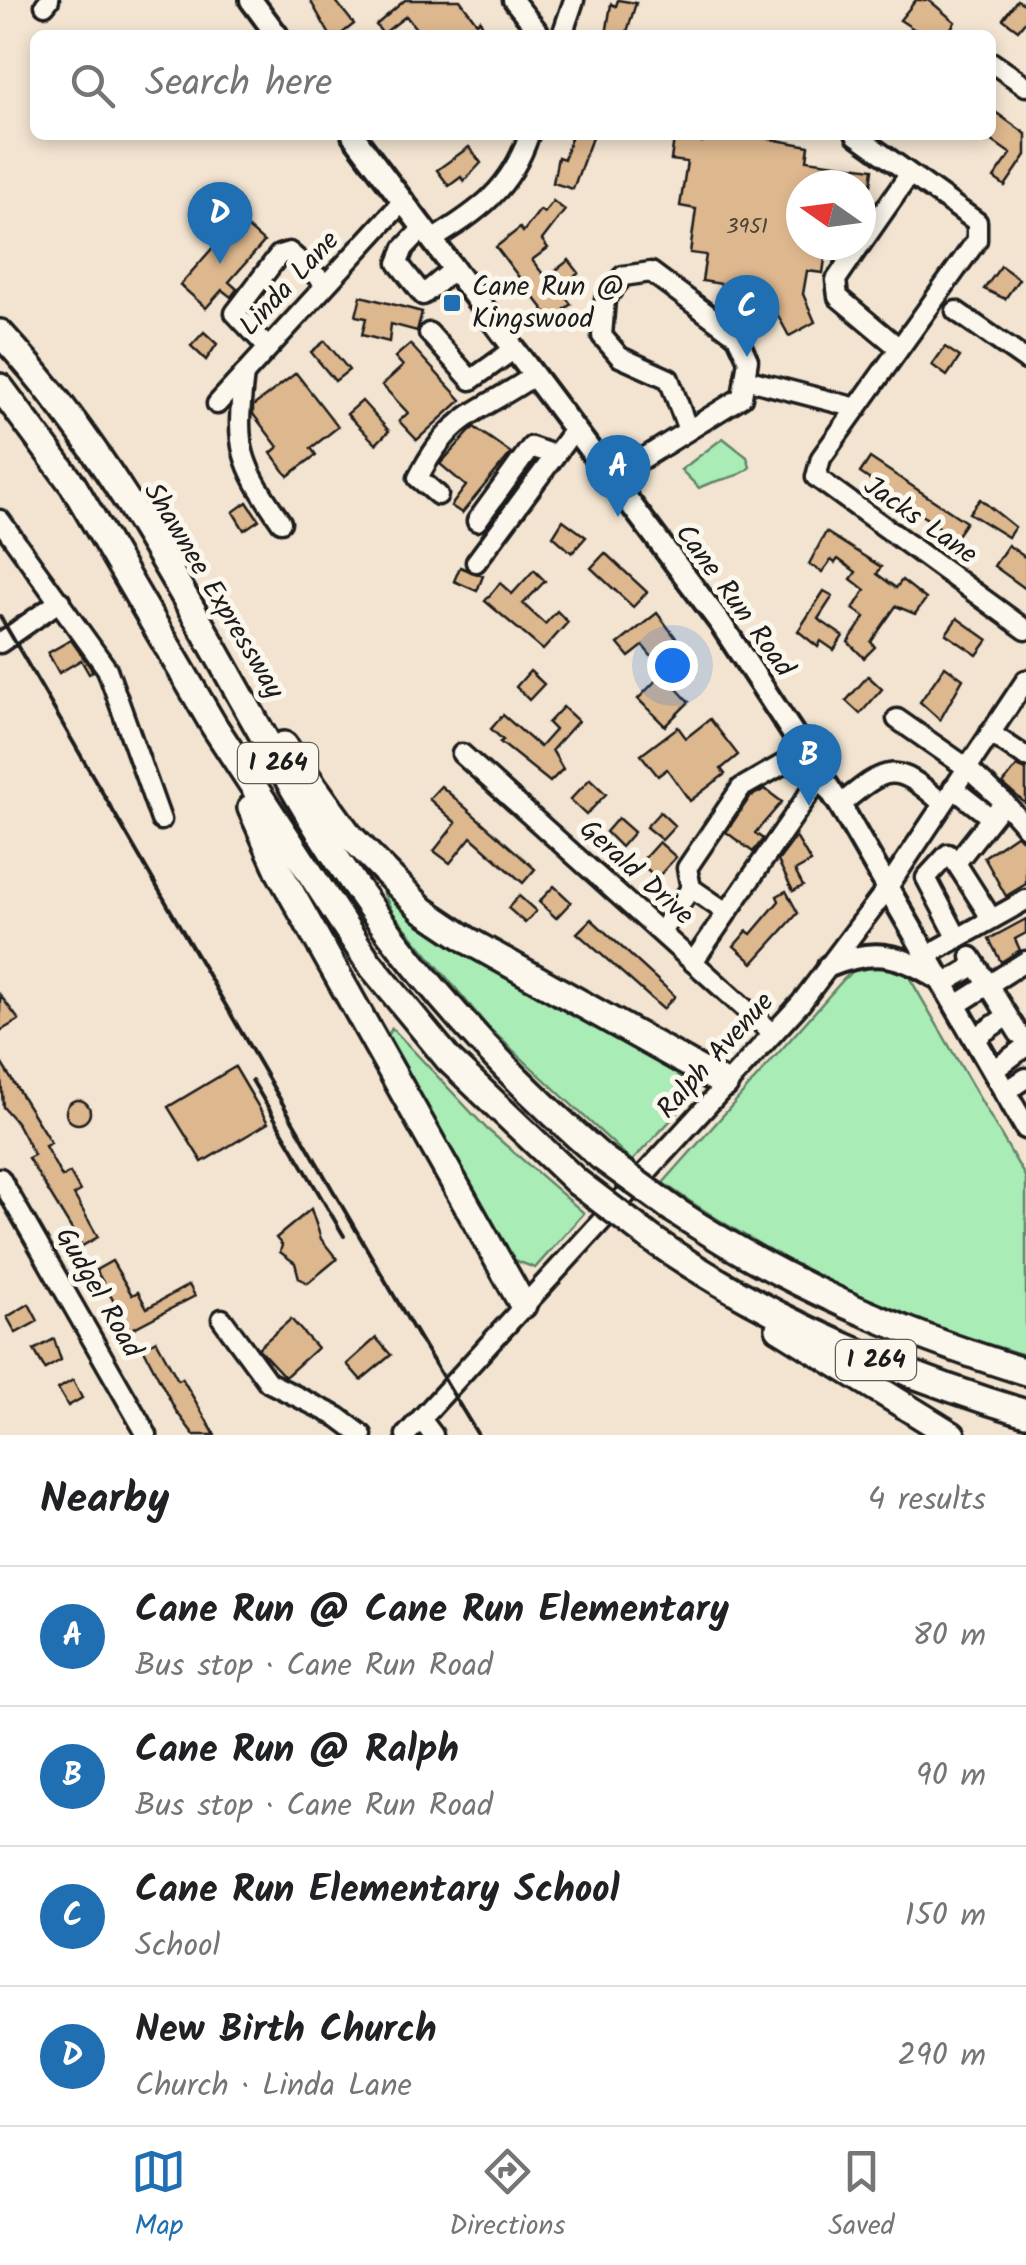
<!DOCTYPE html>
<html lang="en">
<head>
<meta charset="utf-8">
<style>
  :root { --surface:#fff; --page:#f2f2f2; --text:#202124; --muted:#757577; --line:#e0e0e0; --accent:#1f6fb2 }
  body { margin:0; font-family:Kalam,sans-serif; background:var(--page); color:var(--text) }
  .compass { position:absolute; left:786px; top:170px; width:90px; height:90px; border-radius:50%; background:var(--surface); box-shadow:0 5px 15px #0003; rotate:284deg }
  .you { position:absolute; left:672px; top:665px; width:35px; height:35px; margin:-25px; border:8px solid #fff; border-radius:50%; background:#1a73e8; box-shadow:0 0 0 15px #1a73e833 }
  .badge { display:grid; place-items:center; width:65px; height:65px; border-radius:50%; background:var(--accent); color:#fff; font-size:32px; font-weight:700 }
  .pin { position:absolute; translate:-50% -82px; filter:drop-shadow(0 2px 5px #0008) }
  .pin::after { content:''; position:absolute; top:52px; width:35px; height:30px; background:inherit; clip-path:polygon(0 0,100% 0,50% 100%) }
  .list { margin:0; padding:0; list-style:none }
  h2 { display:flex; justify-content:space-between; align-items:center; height:130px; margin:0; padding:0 40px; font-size:42px }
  h2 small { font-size:32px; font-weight:400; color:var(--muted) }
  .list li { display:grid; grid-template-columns:65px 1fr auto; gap:30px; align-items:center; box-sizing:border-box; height:140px; padding:0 40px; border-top:2px solid var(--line) }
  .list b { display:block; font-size:38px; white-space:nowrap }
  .list p { margin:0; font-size:32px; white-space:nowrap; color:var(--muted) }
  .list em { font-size:32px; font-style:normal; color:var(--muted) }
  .icon { flex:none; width:55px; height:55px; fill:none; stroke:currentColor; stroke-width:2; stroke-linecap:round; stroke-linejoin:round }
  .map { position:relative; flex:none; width:1026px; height:1435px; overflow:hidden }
  .search { position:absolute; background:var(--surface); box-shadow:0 5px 15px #0003; left:30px; right:30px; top:30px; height:110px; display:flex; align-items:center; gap:25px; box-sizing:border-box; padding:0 35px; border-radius:15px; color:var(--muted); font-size:38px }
  .sheet { height:690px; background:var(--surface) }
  nav { display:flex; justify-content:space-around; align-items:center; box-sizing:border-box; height:140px; border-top:2px solid var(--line); background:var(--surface); font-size:28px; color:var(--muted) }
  nav a { display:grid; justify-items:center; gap:5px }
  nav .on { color:var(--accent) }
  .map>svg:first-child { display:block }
</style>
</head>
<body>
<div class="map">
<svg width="1026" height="1435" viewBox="0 0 1026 1435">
  <rect width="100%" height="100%" fill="#f2e4d0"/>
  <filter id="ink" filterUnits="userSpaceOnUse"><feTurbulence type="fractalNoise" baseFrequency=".01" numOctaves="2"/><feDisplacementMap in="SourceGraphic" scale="20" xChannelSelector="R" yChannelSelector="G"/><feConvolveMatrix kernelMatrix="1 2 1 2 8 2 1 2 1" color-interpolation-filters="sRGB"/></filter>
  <g filter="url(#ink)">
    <g fill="#a9ecb6" stroke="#628469" stroke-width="2.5">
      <path d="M723,438L747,457L750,467C739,479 714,479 699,488L681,470Z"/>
      <path d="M382,890L416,919L680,1076L690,1091L686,1104L632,1161L488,1027L393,913Z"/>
      <path d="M876,961L908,975L1026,1178V1355C897,1321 772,1259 663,1183L844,979L857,967Z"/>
      <path d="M392,1028L487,1129L584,1213L535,1268L509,1258L386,1040Z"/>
    </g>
    <g fill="#ddb78e" stroke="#1c1c1c" stroke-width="2.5">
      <path d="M310,0H335L354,24L340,35H330Z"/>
      <path d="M405,0H460L477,23L480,20L487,35H421L406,16L383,34L376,25Z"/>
      <path d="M618,0L636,3L626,35H606L611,4L616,6Z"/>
      <path d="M916,0H929L955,22L948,33L923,35L900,20Z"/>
      <path d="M1017,0L1026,5V20L1018,30L1003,19Z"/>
      <path d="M991,109L1026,134V155L1005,186L994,178L1011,154L991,140Z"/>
      <path d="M572,135H593L573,189L553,183L558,157L564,159Z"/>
      <path d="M703,135H749L809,146L807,160L873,169L871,185H801V245H827L823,273L807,271L803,294L815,322L789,336L770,301L765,324H754L757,308L732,304L735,286L702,281L706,255L690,253L696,209L680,206L687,162L671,160L674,138L702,142Z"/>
      <path d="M469,147L481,163L464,181L461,177L449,186L437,170Z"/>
      <path d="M553,201L565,210L542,240L548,248L532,260L546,278L569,260L579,273L559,288L571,304L565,309L574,320L560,331L496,247L520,228L523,232L540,210L544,213Z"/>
      <path d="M238,219L264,242L229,282L237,289L231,297L222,290L206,308L180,285Z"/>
      <path d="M1001,266L1019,279L1005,299L984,289Z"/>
      <path d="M361,296L422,312L417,331L391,324L389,342L362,335L366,318L356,316Z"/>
      <path d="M204,332L217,344L206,360L191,346Z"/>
      <path d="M325,341L349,370L335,381L311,352Z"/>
      <path d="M410,344L461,400L417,440L399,421L408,413L382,385L403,366L395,357Z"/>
      <path d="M945,347L960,357L947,376L932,365Z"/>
      <path d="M296,373L338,427L311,448L316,455L288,476L271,453L278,447L253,414V406Z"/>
      <path d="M362,401L389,431L376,444L347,414Z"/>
      <path d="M474,427L511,453L462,513L451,506L466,486L440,464Z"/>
      <path d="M870,458L966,522L955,538L860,473Z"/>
      <path d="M980,499L1015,527L1008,537L969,513Z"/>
      <path d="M247,502L259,520L244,530L233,512Z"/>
      <path d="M563,520L586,537L572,553L553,536Z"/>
      <path d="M826,532L881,567L877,574L896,588L902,580L926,599L915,614L896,606L871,642L875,647L864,658L848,642L865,617L853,609L865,590L851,579L856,572L838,559L835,563L831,560L822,572L809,564Z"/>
      <path d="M1008,545L1026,558V589L994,566Z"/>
      <path d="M605,553L647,592L633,607L591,568Z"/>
      <path d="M460,567L483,576L477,591L454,581Z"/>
      <path d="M534,570L545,581L523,604L545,624L557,611L568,622L543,650L485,601L500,583L512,594Z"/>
      <path d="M824,591L833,596L818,619L843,636L834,650L821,641L818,647L798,631Z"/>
      <path d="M657,613L676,638L671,642L696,674L677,689L689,702L665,726L638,699L664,672L643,646L629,657L618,644Z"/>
      <path d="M957,618L988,640L977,655L946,634Z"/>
      <path d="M71,640L93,671L89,674L81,660L59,673L48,653Z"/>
      <path d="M945,666L963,679L940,720L920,702Z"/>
      <path d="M530,671L544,684L529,700L516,687Z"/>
      <path d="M868,676L882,689L860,714L846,701Z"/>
      <path d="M563,707L578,721L552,750L563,769L550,782L500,742L503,740L491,729L503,715L540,747L555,730L548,723Z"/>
      <path d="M710,719L738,755L721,769L725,774L690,801L667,769L658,776L641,755L678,727L686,738Z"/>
      <path d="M1017,766L1026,770V804L1003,784Z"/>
      <path d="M590,779L606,794L586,815L570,800Z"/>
      <path d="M441,786L535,869L523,883L471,837L450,863L434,851L456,823L429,799Z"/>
      <path d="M765,789L782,802L755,833L763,839L753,852L726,832L750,797Z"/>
      <path d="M660,812L675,826L662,840L646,827Z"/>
      <path d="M618,818L634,832L621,847L606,832Z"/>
      <path d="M1016,835L1026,842V884L1006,896L984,857Z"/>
      <path d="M796,837L811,862L795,871L803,886L793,891L778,861Z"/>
      <path d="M659,842L676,857L657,878L640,863Z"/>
      <path d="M554,886L571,902L556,918L539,902Z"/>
      <path d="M786,891L798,913L753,963L734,946L747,931L751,934L779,901L777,896Z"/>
      <path d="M519,896L536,911L525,923L508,908Z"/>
      <path d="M591,919L675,996L663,1009L577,933Z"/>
      <path d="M1026,919V933L1015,939L1020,950L1001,962L989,939Z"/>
      <path d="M0,995L19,1020L0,1031Z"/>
      <path d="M0,1061L51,1143L45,1146L62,1177L70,1173L80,1191L74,1195L98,1237L82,1246L28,1158L34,1155L17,1123L3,1107Z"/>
      <path d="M235,1067L268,1123L202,1162L168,1107Z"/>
      <circle cx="78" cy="1112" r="12"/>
      <path d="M311,1209L321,1239L337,1259L308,1283L299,1278L295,1263L280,1252L282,1245L276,1238Z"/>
      <path d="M112,1261L132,1295L138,1292L147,1308L189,1285L195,1296L130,1330L96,1270Z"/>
      <path d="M29,1304L38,1321L16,1333L7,1317Z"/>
      <path d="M291,1319L317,1348L285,1377L258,1348Z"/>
      <path d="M376,1338L391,1355L361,1380L347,1364Z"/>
      <path d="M54,1339L61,1360L45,1369L34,1350Z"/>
      <path d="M156,1340L178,1380L182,1378L215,1435H194L176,1411L143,1348Z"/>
      <path d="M73,1380L82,1398L68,1406L58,1389Z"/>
    </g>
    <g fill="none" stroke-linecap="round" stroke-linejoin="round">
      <g stroke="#1c1c1c" stroke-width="25">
        <g id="minor">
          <path d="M513,0L541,35"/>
          <path d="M45,5L49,0"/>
          <path d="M562,35L574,0"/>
          <path d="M991,62L1026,86"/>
          <path d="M856,135L977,222V240L821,458L816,477L1026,630"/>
          <path d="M423,228L404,248L398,263L423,295L454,269"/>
          <path d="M432,240C479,211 511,189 529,135"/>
          <path d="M861,244L909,175"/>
          <path d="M860,245L836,280L838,297L899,348"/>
          <path d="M956,311L1026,360"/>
          <path d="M429,333L471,380L513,350"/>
          <path d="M268,348L235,313L279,255L289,252L326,284"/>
          <path d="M244,374C235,448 239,461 281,522"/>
          <path d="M745,379L857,408"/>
          <path d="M217,404L403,201"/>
          <path d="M610,479L742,397L748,360L737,336L651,272L623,276L605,299L602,336L620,357L669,379L688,430"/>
          <path d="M438,495L418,478C451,413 477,414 532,377"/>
          <path d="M0,520L107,669L161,820"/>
          <path d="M477,521L531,447L554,455"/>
          <path d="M476,562L573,431"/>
          <path d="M0,643L60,601"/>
          <path d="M897,719L966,767L1004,802"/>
          <path d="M990,733L1026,757"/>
          <path d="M462,754L772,1033"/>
          <path d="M953,788L990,817"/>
          <path d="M840,805C887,766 895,761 942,803"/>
          <path d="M948,854L926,878L957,937"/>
          <path d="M691,888L687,868L741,788L806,751"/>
          <path d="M991,918L956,863L1004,802L1026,827"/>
          <path d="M661,932L691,888L726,912"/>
          <path d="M926,956L1026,900"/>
          <path d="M971,957L1019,1034"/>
          <path d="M693,962L822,775"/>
          <path d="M943,984L976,965"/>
          <path d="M955,1006L1026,961"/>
          <path d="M974,1039L1007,1016"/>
          <path d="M993,1071L1026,1046"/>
          <path d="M1005,1092L1026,1078"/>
          <path d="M0,1178L147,1435"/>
          <path d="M222,1319L268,1382L338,1417L362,1435"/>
          <path d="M421,1419L433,1435"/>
          <path d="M406,1435L801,1003L886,890L1026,680"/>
        </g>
      </g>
      <g stroke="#1c1c1c" stroke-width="28">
        <g id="major">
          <path d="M251,0L277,35"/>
          <path d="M353,135L721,624L840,805L1026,1128"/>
          <path d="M829,966C871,949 896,952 934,976"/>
        </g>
      </g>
      <g stroke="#1c1c1c" stroke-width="32">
        <g id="highway">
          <path d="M0,333C135,478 216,664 319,831C397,956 490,1061 601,1157"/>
          <path d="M0,387L73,485L214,726L369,963L449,1060L577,1182"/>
          <path d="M284,745L349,835L423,910L469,941L725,1084"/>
          <path d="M251,808L280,873L523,1305"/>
          <path d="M674,1210C783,1283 901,1333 1026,1372"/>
          <path d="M652,1239C765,1318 894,1373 1026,1413"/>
          <path d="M779,1328L952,1435"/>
        </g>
      </g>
      <use href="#minor" stroke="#fbf7ec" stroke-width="18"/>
      <use href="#major" stroke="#fbf7ec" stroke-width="20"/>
      <use href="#highway" stroke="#fbf7ec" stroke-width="25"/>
      <g stroke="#1c1c1c" stroke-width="4">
        <path d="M0,616L418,1337"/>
        <path d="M252,1080L344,1236"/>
        <path d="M413,1328L478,1435"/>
      </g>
      <g stroke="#1c1c1c" stroke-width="32" stroke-linecap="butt">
        <g id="highway-bridge">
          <path d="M601,1157L674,1210"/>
          <path d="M577,1182L652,1239"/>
        </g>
      </g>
      <use href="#highway-bridge" stroke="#fbf7ec" stroke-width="25"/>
    </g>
  </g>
  <rect fill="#1f6fb2" stroke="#fbf7ec" stroke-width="4" x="442" y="293" width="20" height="20" rx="5"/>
  <g text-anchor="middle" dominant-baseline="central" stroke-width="10" stroke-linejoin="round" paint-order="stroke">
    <g font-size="22" fill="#4c4338">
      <text x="747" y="227">3951</text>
    </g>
    <g fill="#fbf7ec" stroke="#5f5e5a" stroke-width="2.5">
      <rect x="238" y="743" width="80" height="40" rx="8"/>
      <rect x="836" y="1340" width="80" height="40" rx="8"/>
    </g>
    <g font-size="25" font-weight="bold" fill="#1c1c1c">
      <text x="278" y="763">I 264</text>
      <text x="876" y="1360">I 264</text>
    </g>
    <g font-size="28" fill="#1c1c1c" stroke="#fbf7ec">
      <text transform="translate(290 284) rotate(-47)">Linda Lane</text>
      <text transform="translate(920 521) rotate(35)">Jacks Lane</text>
      <text transform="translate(213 591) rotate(59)">Shawnee Expressway</text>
      <text transform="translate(734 601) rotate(54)">Cane Run Road</text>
      <text transform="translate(636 873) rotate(42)">Gerald Drive</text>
      <text transform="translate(716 1056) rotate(-48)">Ralph Avenue</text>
      <text transform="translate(98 1293) rotate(60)">Gudgel Road</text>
    </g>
    <g font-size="28" fill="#1c1c1c" stroke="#fbf7ec" text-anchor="start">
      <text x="472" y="287">Cane Run @<tspan x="472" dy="32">Kingswood</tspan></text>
    </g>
  </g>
</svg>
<svg class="compass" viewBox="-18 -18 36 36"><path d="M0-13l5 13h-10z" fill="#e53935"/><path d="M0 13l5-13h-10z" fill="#757577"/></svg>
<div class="you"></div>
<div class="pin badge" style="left:618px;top:517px">A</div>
<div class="pin badge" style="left:809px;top:806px">B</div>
<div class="pin badge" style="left:747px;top:357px">C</div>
<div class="pin badge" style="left:220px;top:264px">D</div>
<div class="search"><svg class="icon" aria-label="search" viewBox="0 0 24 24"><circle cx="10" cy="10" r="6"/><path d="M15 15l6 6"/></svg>Search here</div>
</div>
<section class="sheet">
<h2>Nearby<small>4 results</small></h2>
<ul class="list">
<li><span class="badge">A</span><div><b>Cane Run @ Cane Run Elementary</b><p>Bus stop · Cane Run Road</p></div><em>80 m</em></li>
<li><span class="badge">B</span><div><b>Cane Run @ Ralph</b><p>Bus stop · Cane Run Road</p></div><em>90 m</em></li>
<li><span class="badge">C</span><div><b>Cane Run Elementary School</b><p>School</p></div><em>150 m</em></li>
<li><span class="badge">D</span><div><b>New Birth Church</b><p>Church · Linda Lane</p></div><em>290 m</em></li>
</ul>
</section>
<nav>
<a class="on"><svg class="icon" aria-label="map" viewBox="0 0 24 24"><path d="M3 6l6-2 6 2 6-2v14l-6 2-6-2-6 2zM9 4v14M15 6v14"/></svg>Map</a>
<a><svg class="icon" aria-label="directions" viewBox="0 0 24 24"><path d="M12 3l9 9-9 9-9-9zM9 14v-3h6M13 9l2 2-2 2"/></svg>Directions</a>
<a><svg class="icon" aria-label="saved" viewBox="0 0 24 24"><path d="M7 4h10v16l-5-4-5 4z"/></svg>Saved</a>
</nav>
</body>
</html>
